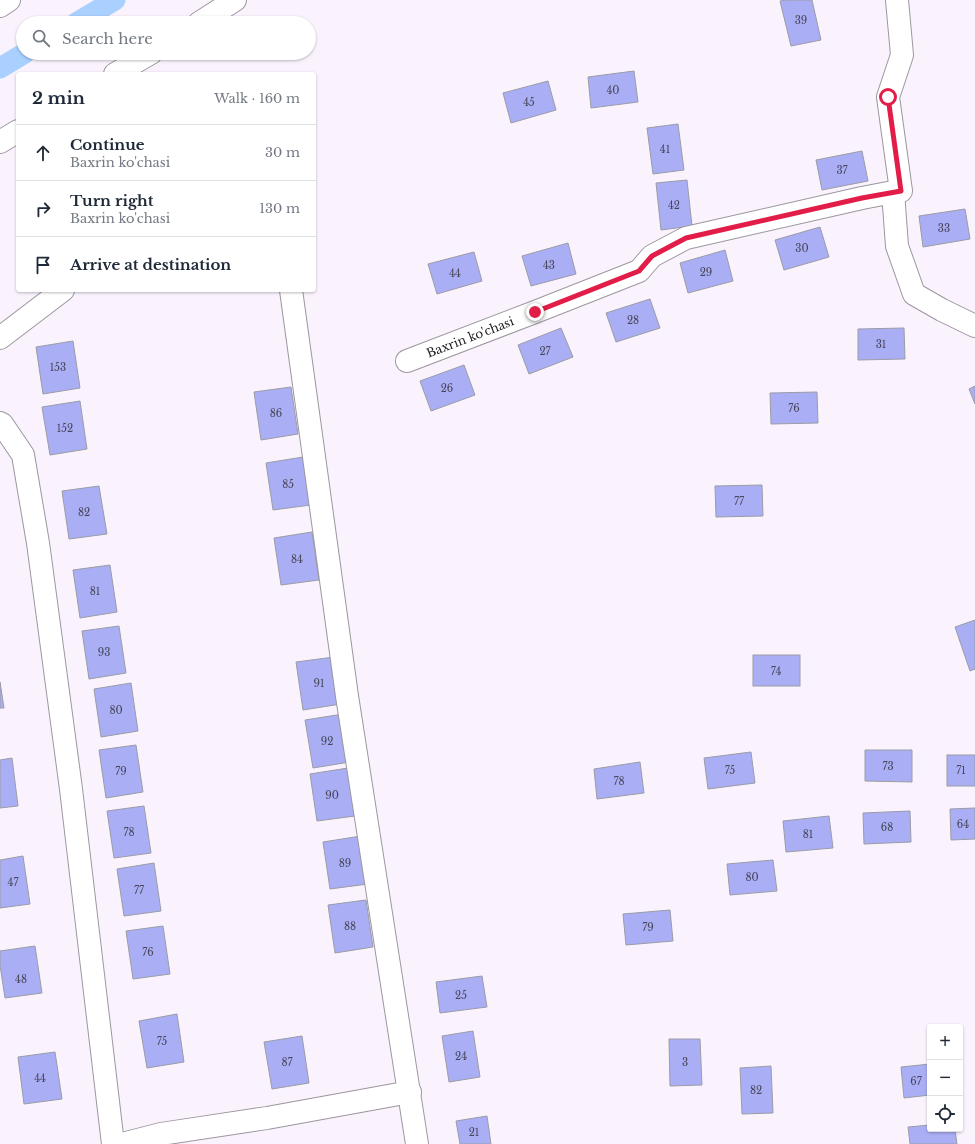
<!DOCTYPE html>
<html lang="en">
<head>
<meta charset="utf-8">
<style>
  :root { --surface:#fff; --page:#f2f2f3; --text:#1f2937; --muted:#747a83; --line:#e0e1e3 }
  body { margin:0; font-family:"Libre Baskerville",serif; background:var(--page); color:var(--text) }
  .controls { position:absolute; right:12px; bottom:12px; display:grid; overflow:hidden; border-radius:4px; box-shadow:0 1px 3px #0004 }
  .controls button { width:36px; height:36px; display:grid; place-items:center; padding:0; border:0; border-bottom:1px solid var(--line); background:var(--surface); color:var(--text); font:20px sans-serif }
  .stop { position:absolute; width:12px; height:12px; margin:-9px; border:3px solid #e11d48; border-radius:50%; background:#fff }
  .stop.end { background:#e11d48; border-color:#fff; box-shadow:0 1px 4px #0008 }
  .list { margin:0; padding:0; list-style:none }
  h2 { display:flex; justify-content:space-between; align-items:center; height:52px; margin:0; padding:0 16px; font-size:17px }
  h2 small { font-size:13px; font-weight:400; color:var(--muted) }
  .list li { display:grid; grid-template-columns:26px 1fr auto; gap:12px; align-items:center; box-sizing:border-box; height:56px; padding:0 16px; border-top:1px solid var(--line) }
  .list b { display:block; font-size:15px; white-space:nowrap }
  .list p { margin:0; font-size:13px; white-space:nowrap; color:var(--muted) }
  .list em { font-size:13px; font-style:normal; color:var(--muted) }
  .icon { flex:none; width:22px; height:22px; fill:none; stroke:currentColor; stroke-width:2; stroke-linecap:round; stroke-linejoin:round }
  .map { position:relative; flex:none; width:975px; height:1144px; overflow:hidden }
  .search { position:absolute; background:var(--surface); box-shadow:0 1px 3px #0004; left:16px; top:16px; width:300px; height:44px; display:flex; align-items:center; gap:10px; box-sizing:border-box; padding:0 14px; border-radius:22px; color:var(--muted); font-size:15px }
  .panel { position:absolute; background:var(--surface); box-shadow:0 1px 3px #0004; left:16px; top:72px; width:300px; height:220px; border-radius:4px }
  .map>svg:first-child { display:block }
</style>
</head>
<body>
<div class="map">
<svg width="975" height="1144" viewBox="0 0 975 1144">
  <rect width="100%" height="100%" fill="#faf3fd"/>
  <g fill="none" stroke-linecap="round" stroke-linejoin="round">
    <g stroke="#a9d0fe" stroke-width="21">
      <path d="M76,23L115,0"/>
      <path d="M0,68L25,53"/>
    </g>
  </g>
  <g fill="#aaaef5" stroke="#9b9ca6">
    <path d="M786,0H812L821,40L791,46L780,1Z"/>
    <path d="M634,71L638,102L591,108L588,77Z"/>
    <path d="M548,81L556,110L511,123L503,93Z"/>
    <path d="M678,124L684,170L653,174L647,128Z"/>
    <path d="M862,151L868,181L822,190L816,160Z"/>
    <path d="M687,180L692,226L661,230L656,183Z"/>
    <path d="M965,209L970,239L923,247L919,216Z"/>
    <path d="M820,227L829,257L784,270L775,240Z"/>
    <path d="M568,243L576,274L531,286L522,256Z"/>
    <path d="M725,250L733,281L688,293L680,263Z"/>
    <path d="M474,252L482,281L437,294L428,264Z"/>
    <path d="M650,299L660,328L616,342L606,313Z"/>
    <path d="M561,328L573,357L529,374L518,345Z"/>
    <path d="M904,328L905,359L858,360V329Z"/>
    <path d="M73,341L80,388L43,394L36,347Z"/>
    <path d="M464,365L475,395L431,411L420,381Z"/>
    <path d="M975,386V404L969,389Z"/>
    <path d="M291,387L298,434L261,440L254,392Z"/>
    <path d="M817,392L818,423L771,424L770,393Z"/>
    <path d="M80,401L87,449L50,455L42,407Z"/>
    <path d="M303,457L311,505L273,510L266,463Z"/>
    <path d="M762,485L763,516L716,517L715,486Z"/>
    <path d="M99,486L107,534L69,539L62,491Z"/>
    <path d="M312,532L319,580L281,585L274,538Z"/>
    <path d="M110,565L117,612L80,618L73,570Z"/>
    <path d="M975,620V669L970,671L955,627Z"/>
    <path d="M119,626L126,673L89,679L82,631Z"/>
    <rect x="753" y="655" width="47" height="31"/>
    <path d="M334,657L341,704L303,710L296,662Z"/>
    <path d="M0,682L4,708H0Z"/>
    <path d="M131,683L138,731L101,737L94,689Z"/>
    <path d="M343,714L350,762L313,768L305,720Z"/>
    <path d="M136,745L143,792L106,798L99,750Z"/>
    <path d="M865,750H912V782L865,781Z"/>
    <path d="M751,752L755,783L708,789L704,758Z"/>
    <rect x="947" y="755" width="28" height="31"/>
    <path d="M12,758L18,806L0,808V760Z"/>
    <path d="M640,762L644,793L597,799L594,769Z"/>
    <path d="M348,768L355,816L317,821L310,774Z"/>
    <path d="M144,806L151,853L114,858L107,811Z"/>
    <path d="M975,808V839L951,840L950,809Z"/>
    <path d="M910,811L911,842L864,844L863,813Z"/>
    <path d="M829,816L833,848L786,852L783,821Z"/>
    <path d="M361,836L368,884L330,889L323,842Z"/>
    <path d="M23,856L30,904L0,908V860Z"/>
    <path d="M773,860L777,891L730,895L727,864Z"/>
    <path d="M154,863L161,911L124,916L117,869Z"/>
    <path d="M366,900L373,947L335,953L328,905Z"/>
    <path d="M670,910L673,941L626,945L623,914Z"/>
    <path d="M163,926L170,974L133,979L126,931Z"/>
    <path d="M35,946L42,993L5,998L0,965V951Z"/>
    <path d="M482,976L487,1007L440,1013L436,982Z"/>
    <path d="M177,1014L184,1062L147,1068L139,1021Z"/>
    <path d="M473,1031L480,1077L449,1082L442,1036Z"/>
    <path d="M302,1036L309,1083L272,1089L264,1042Z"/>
    <path d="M669,1039H700L702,1085L670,1086Z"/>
    <path d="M55,1052L62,1099L24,1104L18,1057Z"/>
    <path d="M930,1064V1095L904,1098L901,1067Z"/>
    <path d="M771,1066L773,1113L742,1114L740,1068Z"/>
    <path d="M487,1116L491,1144H460L456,1121Z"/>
    <path d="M930,1125V1129H955L957,1144H910L908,1127Z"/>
  </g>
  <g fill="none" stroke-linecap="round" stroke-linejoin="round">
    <g stroke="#9d969f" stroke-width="24">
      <g id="minor">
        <path d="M0,6L9,0"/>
        <path d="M199,23L235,0"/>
        <path d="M115,74L151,53"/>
        <path d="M0,142L18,131"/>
        <path d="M893,192L901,191L888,97L902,55L897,0"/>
        <path d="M291,290L347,696L417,1144"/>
        <path d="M0,338L63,290"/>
        <path d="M407,361L535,312L639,271L652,256L686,238L862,198L893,192L897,246L914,294L942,310L975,326"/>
        <path d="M0,423L2,424L23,455L38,543L71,789L113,1144"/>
        <path d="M122,1144L161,1134L267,1118L410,1092"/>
      </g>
    </g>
    <use href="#minor" stroke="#fff" stroke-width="22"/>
  </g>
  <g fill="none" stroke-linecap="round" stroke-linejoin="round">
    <path stroke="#e11d48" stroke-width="5" d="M535,312L639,271L652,256L686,238L862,198L901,191L888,97"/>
  </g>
  <g text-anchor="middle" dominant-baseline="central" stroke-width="3" stroke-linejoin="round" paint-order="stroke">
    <g font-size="10" fill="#464559">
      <text x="801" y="20">39</text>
      <text x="613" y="90">40</text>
      <text x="529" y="102">45</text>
      <text x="665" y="149">41</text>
      <text x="842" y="170">37</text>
      <text x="674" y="205">42</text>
      <text x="944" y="228">33</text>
      <text x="802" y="248">30</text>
      <text x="549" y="265">43</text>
      <text x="706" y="272">29</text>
      <text x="455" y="273">44</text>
      <text x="633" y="320">28</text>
      <text x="881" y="344">31</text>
      <text x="545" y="351">27</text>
      <text x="58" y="367">153</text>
      <text x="447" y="388">26</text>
      <text x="794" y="408">76</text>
      <text x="276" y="413">86</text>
      <text x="65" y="428">152</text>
      <text x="288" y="484">85</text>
      <text x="739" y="501">77</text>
      <text x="84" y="512">82</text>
      <text x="297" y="559">84</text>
      <text x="95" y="591">81</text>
      <text x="104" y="652">93</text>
      <text x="776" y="671">74</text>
      <text x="319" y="683">91</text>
      <text x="116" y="710">80</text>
      <text x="327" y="741">92</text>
      <text x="888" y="766">73</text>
      <text x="730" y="770">75</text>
      <text x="961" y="770">71</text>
      <text x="121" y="771">79</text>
      <text x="619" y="781">78</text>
      <text x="332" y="795">90</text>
      <text x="963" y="824">64</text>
      <text x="887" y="827">68</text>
      <text x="129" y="832">78</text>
      <text x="808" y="834">81</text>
      <text x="345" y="863">89</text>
      <text x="752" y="877">80</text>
      <text x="13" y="882">47</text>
      <text x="139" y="890">77</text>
      <text x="350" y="926">88</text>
      <text x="648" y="927">79</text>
      <text x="148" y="952">76</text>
      <text x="21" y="979">48</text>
      <text x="461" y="995">25</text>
      <text x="162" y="1041">75</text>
      <text x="461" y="1056">24</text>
      <text x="287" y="1062">87</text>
      <text x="685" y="1062">3</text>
      <text x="40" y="1078">44</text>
      <text x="916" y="1081">67</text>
      <text x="756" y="1090">82</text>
      <text x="474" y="1132">21</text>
    </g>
    <g font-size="12" fill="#242225" stroke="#fff">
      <text transform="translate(470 337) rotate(-21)">Baxrin ko'chasi</text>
    </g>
  </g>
</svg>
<div class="controls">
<button>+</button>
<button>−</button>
<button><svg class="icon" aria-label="locate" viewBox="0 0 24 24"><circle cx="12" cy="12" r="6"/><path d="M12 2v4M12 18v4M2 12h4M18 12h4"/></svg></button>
</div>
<div class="stop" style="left:888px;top:97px"></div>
<div class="stop end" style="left:535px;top:312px"></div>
<div class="search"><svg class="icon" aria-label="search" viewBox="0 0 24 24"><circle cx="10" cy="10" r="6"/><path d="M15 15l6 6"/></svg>Search here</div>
<section class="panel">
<h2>2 min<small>Walk · 160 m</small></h2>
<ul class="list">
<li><svg class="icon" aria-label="ahead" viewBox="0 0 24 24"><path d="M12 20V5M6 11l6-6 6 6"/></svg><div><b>Continue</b><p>Baxrin ko'chasi</p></div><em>30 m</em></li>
<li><svg class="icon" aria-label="right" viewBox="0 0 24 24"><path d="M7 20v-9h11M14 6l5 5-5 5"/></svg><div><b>Turn right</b><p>Baxrin ko'chasi</p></div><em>130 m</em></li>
<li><svg class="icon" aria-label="arrive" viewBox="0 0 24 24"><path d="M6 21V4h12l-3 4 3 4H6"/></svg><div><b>Arrive at destination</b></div></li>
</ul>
</section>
</div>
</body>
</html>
